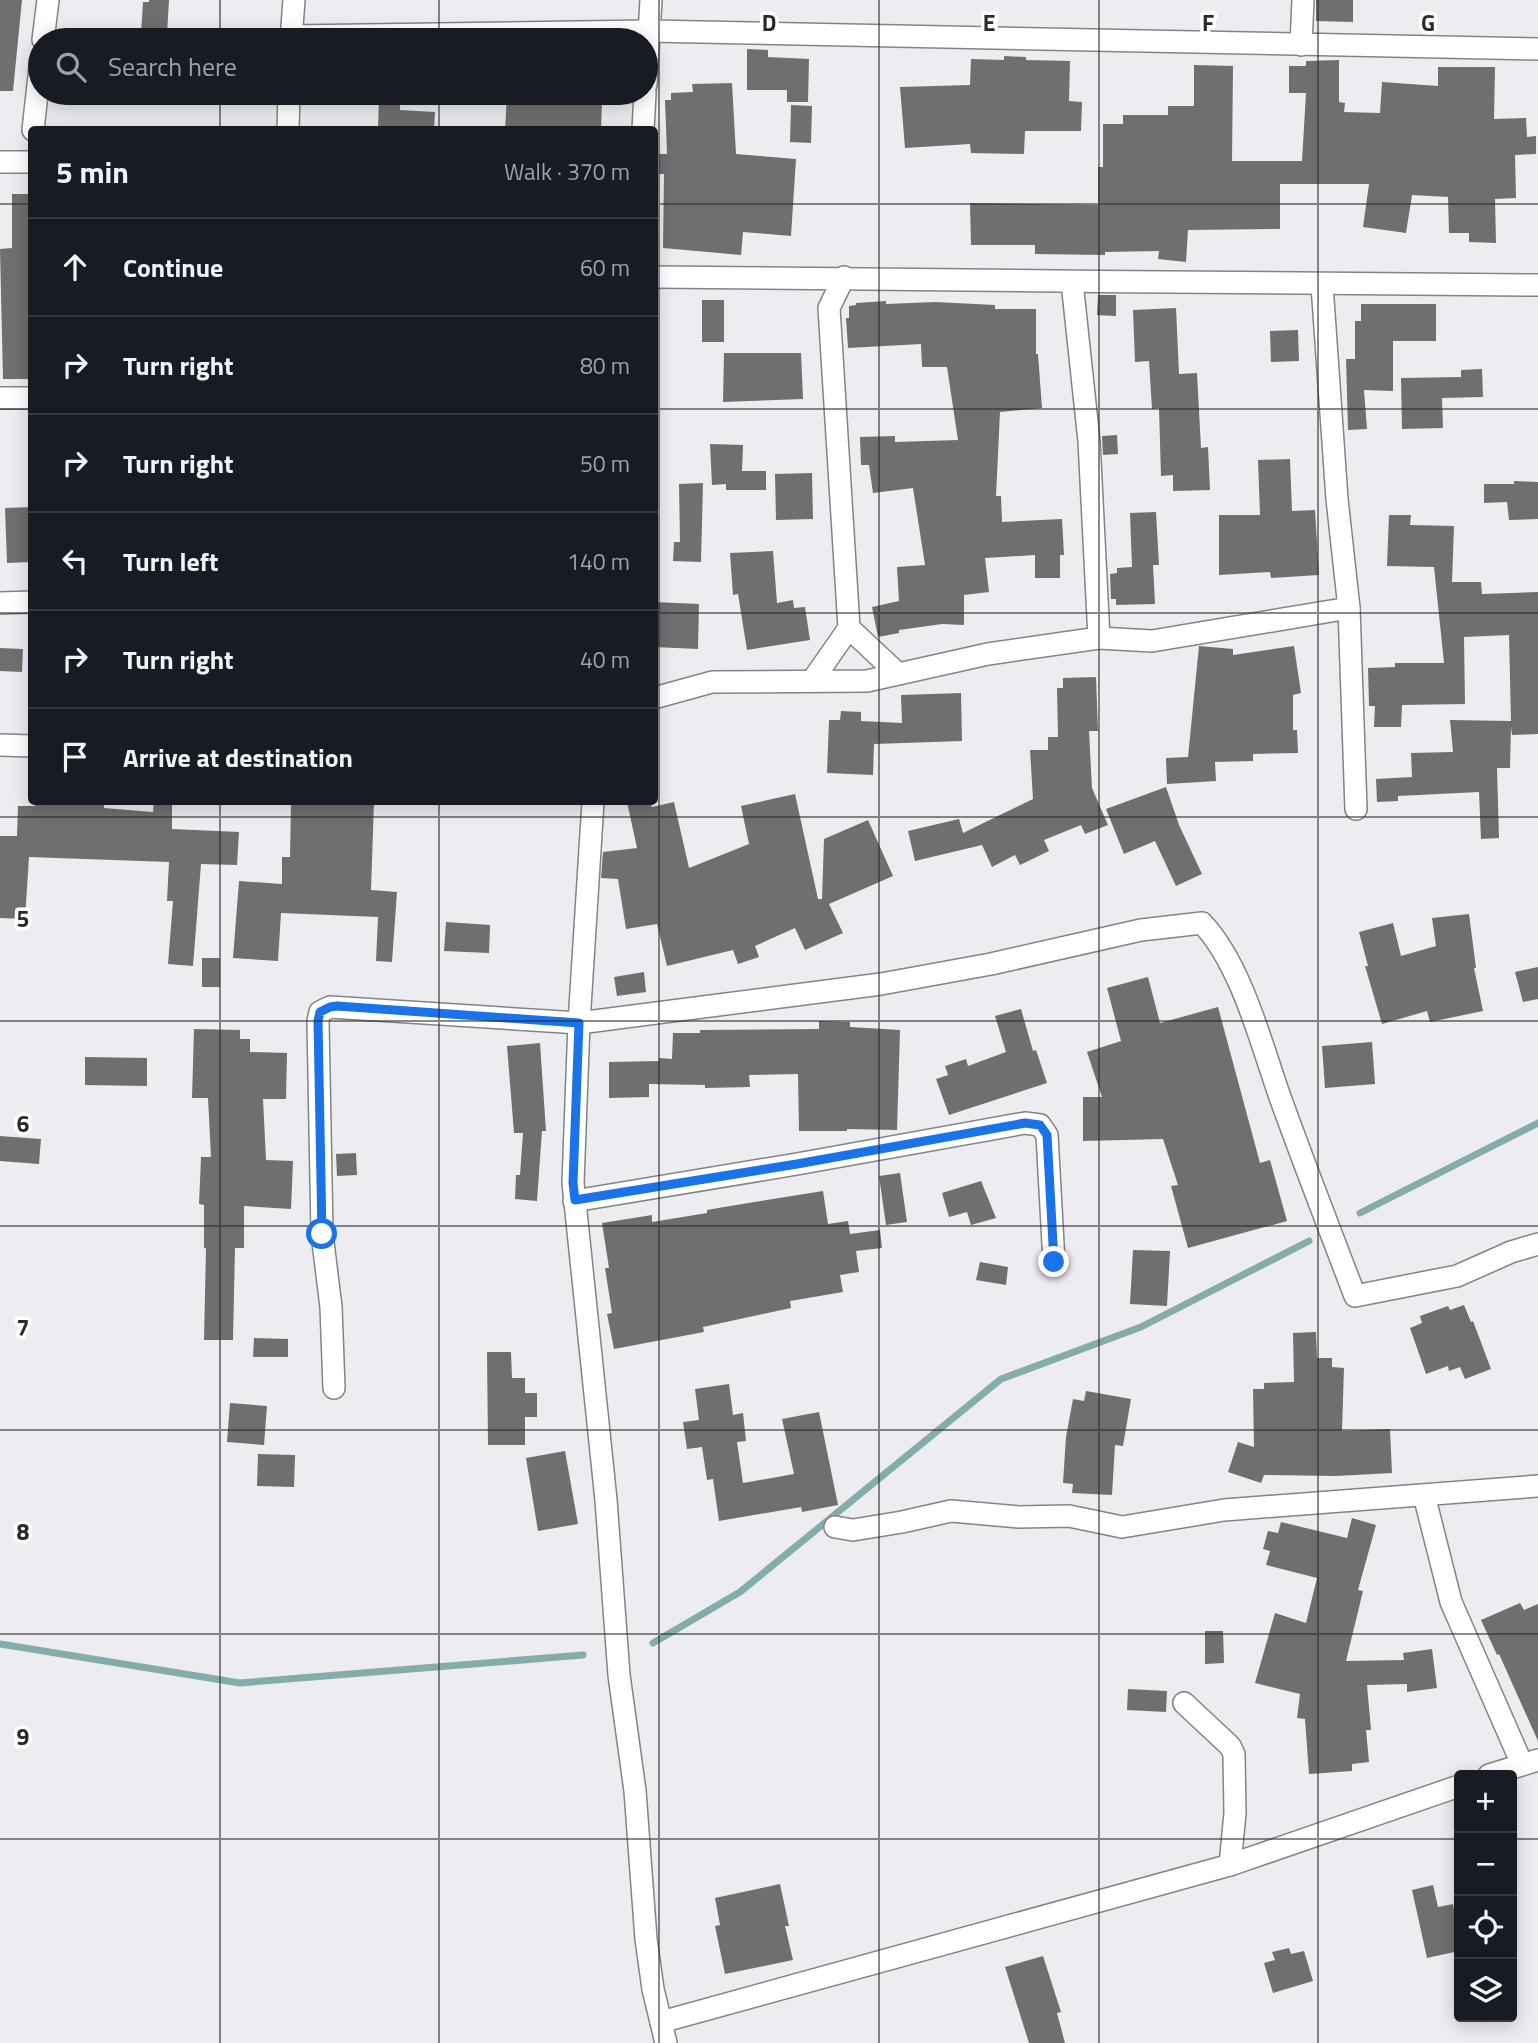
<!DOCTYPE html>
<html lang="en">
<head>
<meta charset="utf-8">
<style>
  :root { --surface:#171b24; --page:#20242c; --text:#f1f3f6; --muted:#9ea1a6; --line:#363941 }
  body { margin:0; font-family:"Titillium Web",sans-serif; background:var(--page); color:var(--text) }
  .controls { position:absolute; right:21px; bottom:21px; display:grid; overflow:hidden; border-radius:7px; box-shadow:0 4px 18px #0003 }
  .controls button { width:63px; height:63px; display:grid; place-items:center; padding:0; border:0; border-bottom:2px solid var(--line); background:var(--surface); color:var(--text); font:35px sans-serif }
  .stop { position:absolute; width:21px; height:21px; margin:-16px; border:5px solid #1a73e8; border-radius:50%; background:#fff }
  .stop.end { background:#1a73e8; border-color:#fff; box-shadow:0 2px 7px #0008 }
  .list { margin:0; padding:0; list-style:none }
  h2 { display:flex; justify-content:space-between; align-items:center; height:91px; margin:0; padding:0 28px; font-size:30px }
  h2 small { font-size:23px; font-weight:400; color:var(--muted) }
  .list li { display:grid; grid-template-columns:46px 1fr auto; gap:21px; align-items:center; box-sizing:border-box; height:98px; padding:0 28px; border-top:2px solid var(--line) }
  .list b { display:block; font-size:26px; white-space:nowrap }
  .list em { font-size:23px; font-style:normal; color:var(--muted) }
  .icon { flex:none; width:38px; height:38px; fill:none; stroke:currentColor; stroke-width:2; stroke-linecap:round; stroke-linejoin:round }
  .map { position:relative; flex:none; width:1538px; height:2043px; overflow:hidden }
  .search { position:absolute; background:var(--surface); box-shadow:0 4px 18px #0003; left:28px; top:28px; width:630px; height:77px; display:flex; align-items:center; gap:18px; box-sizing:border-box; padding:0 24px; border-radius:38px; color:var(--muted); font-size:26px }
  .panel { position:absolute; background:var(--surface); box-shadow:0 4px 18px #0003; left:28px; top:126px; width:630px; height:679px; border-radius:7px }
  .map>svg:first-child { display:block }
</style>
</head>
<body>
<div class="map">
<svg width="1538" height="2043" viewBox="0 0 1538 2043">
  <rect width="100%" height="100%" fill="#ededf1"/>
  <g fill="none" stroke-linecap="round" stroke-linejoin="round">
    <g stroke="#84acab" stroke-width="7">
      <path d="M1360,1213L1538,1123"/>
      <path d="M653,1643L740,1592L1001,1379L1141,1327L1309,1241"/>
      <path d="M0,1644L240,1683L583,1655"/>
    </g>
  </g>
  <g fill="#706e6f">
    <path d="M0,0H22L13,91H0Z"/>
    <path d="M149,0H169L167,35L141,34L143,2H149Z"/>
    <path d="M1316,0H1353V22L1316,21Z"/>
    <path d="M747,49L768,50V57L809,59L808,102H787V90H747Z"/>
    <path d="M1004,56L1026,57V60L1070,61L1069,101L1082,102L1081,131H1025L1024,154L971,153L970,144L905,148L900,87L970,85L971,59L1004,60Z"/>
    <path d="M1339,60V102L1345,103L1344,112L1380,113L1382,82L1438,86V67H1495L1494,119L1526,118L1527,137L1536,136V154L1515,155L1516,198L1495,199L1496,243L1469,242V233H1449L1448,197L1412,195L1406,233L1363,227L1369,184H1280V229L1188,230L1186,262L1158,259L1159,251L1105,252V255L1035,254V245H971L970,203L1098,205V167H1103V124H1123V115H1168V106H1194V65L1233,66L1232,161H1302L1306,93H1289V66H1306V61Z"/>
    <path d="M732,83L736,154L796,159L791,236L743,232L741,255L663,248L664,174H659V154H667L665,100H671V93L693,92L692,84Z"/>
    <path d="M379,93H400V110L435,112L434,130H378Z"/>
    <path d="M507,93H592V100L602,101L601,130H505Z"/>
    <path d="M791,105L812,106L811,143L790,142Z"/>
    <path d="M12,194H32V379H3L0,249L12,248Z"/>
    <path d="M1098,295H1116V316L1097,315Z"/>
    <rect x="702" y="300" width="22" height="42"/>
    <path d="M886,301V304L935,302L995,305V309H1036V354H1038L1042,408L1000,412L996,496H1001L1002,522L1062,519L1064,555H1060V578H1035V555L985,558L989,592L964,595V625L942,624L899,630V633L878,637L872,607L899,601L897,567L925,565L913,488L873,493L869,465H861L860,437L895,436V442L958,440L947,367H922L921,344L848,348L846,318H849V306L856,305V303Z"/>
    <path d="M1361,304H1436V341H1393V391L1364,390L1367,429L1348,430L1346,359H1355V321H1361Z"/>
    <path d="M1176,308L1179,374L1197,373L1201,448L1208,447L1210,490L1173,491V475L1161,476L1159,408L1152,409L1149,361L1135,362L1133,310Z"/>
    <path d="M1298,330L1299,361L1271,362L1270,331Z"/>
    <path d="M724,353H801L803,399L723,402Z"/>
    <path d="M1482,369L1483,397L1442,398L1443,428L1402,429L1401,378L1461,377V370Z"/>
    <path d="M1117,435L1118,454L1103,455L1102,436Z"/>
    <path d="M710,444L743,445L742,471H766V490H726V484L712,485Z"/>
    <path d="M1290,459L1292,511L1315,510L1319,575L1271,578L1270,572L1219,575V515H1260L1258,460Z"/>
    <path d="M812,473L813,519L776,520L775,474Z"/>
    <path d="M1514,481L1538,482V519L1509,520L1507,502L1484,503V484H1514Z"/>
    <path d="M703,483L701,562L673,561L674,542H680L679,484Z"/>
    <path d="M32,507V562L7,563L5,508Z"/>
    <path d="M1156,512L1159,565H1153L1155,604L1116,605V599H1111L1110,574L1117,573V568L1132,567L1130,513Z"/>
    <path d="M1389,515H1411L1410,525L1454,526L1452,582H1481L1482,594L1538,592V734L1512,735L1511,727L1510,768H1497L1499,838L1481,839L1479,792L1398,796V801L1377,802L1376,779L1412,777L1411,753L1453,752L1450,720L1511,721L1509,635L1464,637L1465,704L1402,705L1401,727H1374L1375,706H1369L1368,668L1395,667V663H1444L1434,567L1387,566Z"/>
    <path d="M773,551L777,603L793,600L794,608L805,607L810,640L747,650L738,594L733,595L730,553Z"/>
    <path d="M654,602L699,604L698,649L654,647Z"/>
    <path d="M1199,646L1233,649V655L1294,646L1301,693L1293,695V730H1297L1298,753L1253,754V761L1215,762L1216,781L1167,784L1166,758L1188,757Z"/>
    <path d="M0,648L23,649L22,672L0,671Z"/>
    <path d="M1096,677L1098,731H1089L1092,788L1108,825L1085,834L1081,825L1044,840L1049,851L1020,865L1015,855L992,867L982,845L915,861L908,831L959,819L963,833L1033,799L1030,750H1048V737H1058L1057,688H1063V678Z"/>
    <path d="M961,693L962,741L874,744L873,775L827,773L829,720H840L841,711L861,712V721L902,723L901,695Z"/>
    <path d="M1166,787L1179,825L1202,874L1176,886L1155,841L1124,854L1106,809Z"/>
    <path d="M795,794L818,899H822L824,839L868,820L893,876L829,904L843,933L805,950L795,928L755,946L759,957L738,964L733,950L667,966L657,924L626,929L618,879L601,878L603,852L637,848L627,802H650L652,807L674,802L689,868L749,844L741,806Z"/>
    <path d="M36,802H104V808L153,812L154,802H172V829L239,832L237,865L201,864L193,966L168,964L173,901H167L169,862L29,857L25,919L0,918V836H17L18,806H35Z"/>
    <path d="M291,802H374L371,890L397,892L392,962L376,961L378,917L281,913L278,961L233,958L239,881L282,884V857H290Z"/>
    <path d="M1469,914L1476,968H1474L1483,1011L1430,1022L1427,1011L1382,1024L1365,966H1368L1359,932L1393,923L1401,956L1436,946L1432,918Z"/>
    <path d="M446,922L490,925L489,953L444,951Z"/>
    <rect x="202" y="958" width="18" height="29"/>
    <path d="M1538,967V999L1523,1002L1515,972Z"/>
    <path d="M644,972L646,992L617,996L614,977Z"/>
    <path d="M1148,977L1160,1023L1218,1007L1260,1163L1270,1160L1287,1221L1188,1248L1171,1186L1178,1185L1163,1139L1083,1141V1097H1102L1087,1052L1121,1041L1107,988Z"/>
    <path d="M1021,1009L1033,1051L1036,1050L1047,1083L949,1115L936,1079L948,1075L945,1066L966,1059L968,1066L1006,1052L995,1016Z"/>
    <path d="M819,1021L850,1022V1027L900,1030L897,1130L847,1129V1131H799L798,1074L749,1075L750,1087L705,1088V1085L649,1084V1097L609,1098V1062L659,1061V1058L672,1059L673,1033H700V1030L819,1029Z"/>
    <path d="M194,1029L240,1030V1039H250V1052L287,1053L286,1099H263L266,1160L293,1161L291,1209L244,1206V1248H235L233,1340H204L206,1248H204V1205L199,1204L201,1157H211L208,1098H192Z"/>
    <path d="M1372,1042L1375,1084L1325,1088L1322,1046Z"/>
    <path d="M540,1043L546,1131H542L537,1201L515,1199L516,1175H520L523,1133H514L507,1046Z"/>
    <path d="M85,1057L147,1058V1086L85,1085Z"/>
    <path d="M0,1136L41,1139L39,1164L0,1161Z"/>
    <path d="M356,1153L357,1175L337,1176L336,1154Z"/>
    <path d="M900,1173L907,1222L886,1225L879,1176Z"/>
    <path d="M981,1181L996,1218L971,1225L967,1212L949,1217L942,1193Z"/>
    <path d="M823,1191L828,1224L848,1221L850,1234L880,1230L882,1248L856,1251L859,1272L840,1275L843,1292L790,1301L791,1308L703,1327L704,1332L614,1349L607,1314L612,1313L605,1268H609L602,1223L652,1215V1222L707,1213V1210L724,1207Z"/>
    <path d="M1133,1250L1170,1251L1167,1306L1130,1304Z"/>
    <path d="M980,1262L1008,1267L1006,1285L976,1280Z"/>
    <path d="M1464,1305L1471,1322L1473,1321L1491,1369L1465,1379L1460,1367L1449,1371L1448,1366L1426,1374L1410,1328L1422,1323L1420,1316L1448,1306L1450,1310Z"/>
    <path d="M1316,1332L1317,1358H1332V1367L1344,1368L1342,1431L1390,1429L1392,1473L1336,1476L1264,1475L1261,1483L1228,1472L1238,1442L1254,1447L1253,1389H1264V1383L1294,1382L1293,1333Z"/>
    <path d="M254,1338L288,1339V1357H253Z"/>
    <path d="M487,1352H511L512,1378H525V1393H537V1417H525V1445H488Z"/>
    <path d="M729,1384L733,1415L743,1413L746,1441L737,1442L743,1483L794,1474L782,1419L819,1412L838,1505L802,1512L801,1507L719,1521L713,1479L707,1480L702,1447L687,1449L683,1422L699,1420L695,1389Z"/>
    <path d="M1086,1391L1131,1399L1123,1446L1115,1445L1112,1495L1072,1493L1073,1484L1063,1483L1066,1437L1073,1399L1084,1401Z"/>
    <path d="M230,1403L267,1406L264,1445L227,1442Z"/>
    <path d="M565,1451L578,1524L538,1531L526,1458Z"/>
    <path d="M258,1454L295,1455L294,1487L257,1486Z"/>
    <path d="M1352,1518L1376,1525L1358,1590L1363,1591L1346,1661L1404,1660L1403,1653L1432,1649L1437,1688L1407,1692V1684L1367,1685L1371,1730H1366L1369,1762L1352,1764V1771L1309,1774L1305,1719L1297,1718L1300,1694L1255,1683L1275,1613L1306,1623L1317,1578L1266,1565L1270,1551L1263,1549L1268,1531L1278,1533L1281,1522L1347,1538Z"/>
    <path d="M1520,1603L1524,1610L1538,1604V1741L1499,1654L1497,1655L1481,1620Z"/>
    <path d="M1205,1631H1223L1224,1663L1205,1664Z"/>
    <path d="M1128,1689L1167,1691L1166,1712L1127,1710Z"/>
    <path d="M780,1884L789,1926H785L793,1960L725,1974L715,1926L720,1925L715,1898Z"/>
    <path d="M1433,1885L1438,1907L1453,1904L1457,1924L1459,1923V1951L1427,1958L1412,1890Z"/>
    <path d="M1289,1948L1291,1954L1304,1951L1313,1981L1273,1993L1264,1963L1275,1960L1272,1952Z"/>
    <path d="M1043,1956L1061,2012L1057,2013L1065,2043H1029L1005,1967Z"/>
  </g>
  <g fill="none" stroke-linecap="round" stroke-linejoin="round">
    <g stroke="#848487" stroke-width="24">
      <g id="street">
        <path d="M291,36L649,31L1538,49"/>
        <path d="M43,40L48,0"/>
        <path d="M291,40L294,0"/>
        <path d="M1301,45L1303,0"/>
        <path d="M646,85L651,0"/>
        <path d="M33,130L40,67"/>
        <path d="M288,130L289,93"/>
        <path d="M643,130L645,93"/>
        <path d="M0,162H32"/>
        <path d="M654,277C949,278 1243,285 1538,285"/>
        <path d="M1072,282L1089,441L1099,638"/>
        <path d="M0,398H32"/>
        <path d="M0,603L32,602"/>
        <path d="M1349,608L1356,809"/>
        <path d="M849,628L898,674"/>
        <path d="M812,681L849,628L829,308L844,277"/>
        <path d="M654,698L712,682L867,681L988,654L1099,638L1152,641L1349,608L1337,499L1322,285"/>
        <path d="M0,745L32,746"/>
        <path d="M593,802L579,1023L573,1183L606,1500L619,1675L635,1791L646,1939L653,1989L666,2043"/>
        <path d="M574,1201L797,1164L1025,1123L1040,1125L1047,1135L1054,1262"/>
        <path d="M334,1388L331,1307L322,1234L318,1021L320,1012L330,1007L579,1023L881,984L991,964L1141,930L1202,923C1241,964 1261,1043 1280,1097C1304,1164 1330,1230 1355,1296L1457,1276L1511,1252L1538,1244"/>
        <path d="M1424,1495L1451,1602L1522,1764"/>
        <path d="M835,1527L853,1530L902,1522L951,1511L1019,1517L1069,1516L1122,1527L1224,1510L1538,1486"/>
        <path d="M1184,1703L1230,1746L1234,1754L1235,1813L1230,1865"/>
        <path d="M1489,1775L1538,1760"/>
        <path d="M661,2022L1230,1865L1459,1786"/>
      </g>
    </g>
    <use href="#street" stroke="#fff" stroke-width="21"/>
  </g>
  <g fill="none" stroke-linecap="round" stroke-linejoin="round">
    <path stroke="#1a73e8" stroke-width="9" d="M322,1234L318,1021L320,1012L330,1007L337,1006L579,1023L573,1183L575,1200L797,1164L1025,1123L1040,1125L1047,1135L1054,1262"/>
  </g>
  <path fill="none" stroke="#292a2b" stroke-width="2" stroke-opacity="0.55" d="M220,0V40M439,0V40M659,0V2043M879,0V2043M1099,0V2043M1318,0V2043M220,93V130M439,93V130M0,204H32M654,204H1538M0,409H32M654,409H1538M0,613H32M654,613H1538M220,802V2043M439,802V2043M0,817H1538M0,1021H1538M0,1226H1538M0,1430H1538M0,1634H1538M0,1839H1459M1512,1839H1538"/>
  <g font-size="23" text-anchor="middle" font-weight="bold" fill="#292a2b" stroke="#fff" stroke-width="7" stroke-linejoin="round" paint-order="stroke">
    <text x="769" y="31">D</text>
    <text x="989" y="31">E</text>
    <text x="1208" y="31">F</text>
    <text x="1428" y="31">G</text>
    <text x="23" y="927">5</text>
    <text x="23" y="1132">6</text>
    <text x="23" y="1336">7</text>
    <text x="23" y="1540">8</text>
    <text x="23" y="1745">9</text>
  </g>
</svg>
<div class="controls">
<button>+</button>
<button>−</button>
<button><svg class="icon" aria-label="locate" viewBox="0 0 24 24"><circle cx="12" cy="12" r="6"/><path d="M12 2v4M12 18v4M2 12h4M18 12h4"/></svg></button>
<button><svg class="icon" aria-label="layers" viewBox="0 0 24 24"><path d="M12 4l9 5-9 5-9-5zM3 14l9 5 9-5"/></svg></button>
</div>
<div class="stop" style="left:322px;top:1234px"></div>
<div class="stop end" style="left:1054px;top:1262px"></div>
<div class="search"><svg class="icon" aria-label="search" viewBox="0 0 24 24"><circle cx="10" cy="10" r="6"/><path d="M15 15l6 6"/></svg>Search here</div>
<section class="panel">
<h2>5 min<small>Walk · 370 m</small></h2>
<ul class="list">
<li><svg class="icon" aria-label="ahead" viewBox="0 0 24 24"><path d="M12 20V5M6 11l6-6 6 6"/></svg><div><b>Continue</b></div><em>60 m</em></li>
<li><svg class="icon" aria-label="right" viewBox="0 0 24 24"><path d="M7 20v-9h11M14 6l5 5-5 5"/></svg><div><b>Turn right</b></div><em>80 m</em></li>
<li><svg class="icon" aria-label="right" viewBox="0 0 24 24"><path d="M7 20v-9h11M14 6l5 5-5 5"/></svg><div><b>Turn right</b></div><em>50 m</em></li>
<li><svg class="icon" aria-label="left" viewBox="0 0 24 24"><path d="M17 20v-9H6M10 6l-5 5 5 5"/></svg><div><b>Turn left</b></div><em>140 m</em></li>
<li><svg class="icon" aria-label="right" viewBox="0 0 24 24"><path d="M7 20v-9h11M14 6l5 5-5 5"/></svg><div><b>Turn right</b></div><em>40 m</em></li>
<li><svg class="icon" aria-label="arrive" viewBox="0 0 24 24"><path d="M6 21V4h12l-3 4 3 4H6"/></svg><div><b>Arrive at destination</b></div></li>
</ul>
</section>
</div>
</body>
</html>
